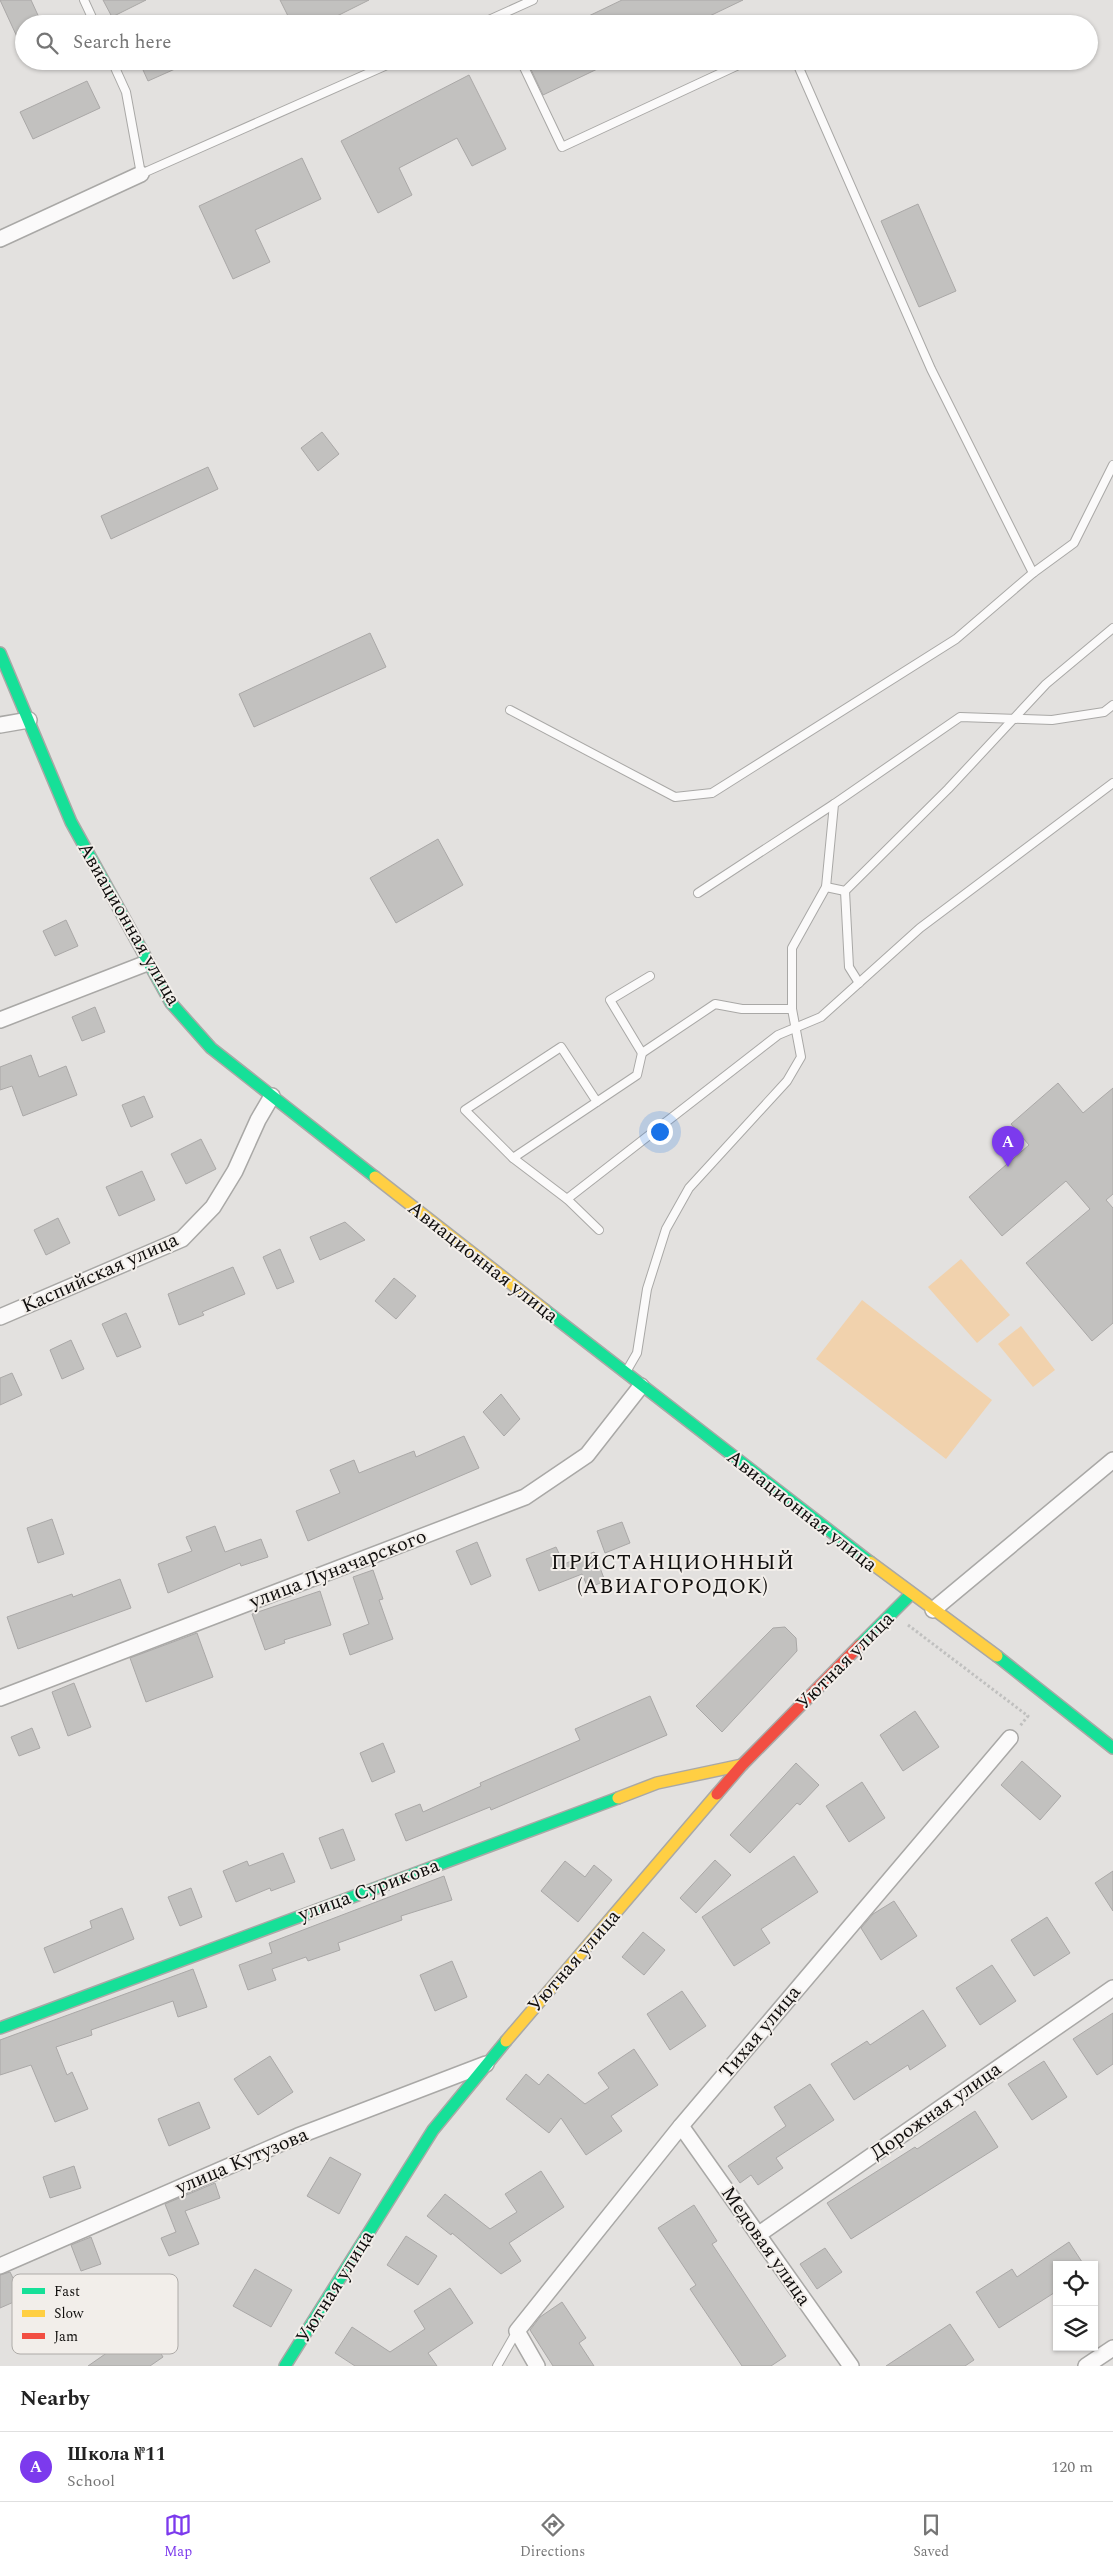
<!DOCTYPE html>
<html lang="en">
<head>
<meta charset="utf-8">
<style>
  :root { --surface:#fff; --page:#f6f6f6; --text:#222; --muted:#767676; --line:#e0e0e0; --accent:#7c3aed }
  body { margin:0; font-family:Spectral,serif; background:var(--page); color:var(--text) }
  .controls { position:absolute; right:15px; bottom:15px; display:grid; overflow:hidden; border-radius:0px; box-shadow:0 1px 4px #0004 }
  .controls button { width:45px; height:45px; display:grid; place-items:center; padding:0; border:0; border-bottom:1px solid var(--line); background:var(--surface); color:var(--text); font:25px sans-serif }
  .you { position:absolute; left:659px; top:1131px; width:18px; height:18px; margin:-12px; border:4px solid #fff; border-radius:50%; background:#1a73e8; box-shadow:0 0 0 8px #1a73e833 }
  .badge { display:grid; place-items:center; width:32px; height:32px; border-radius:50%; background:var(--accent); color:#fff; font-size:16px; font-weight:700 }
  .pin { position:absolute; translate:-50% -41px; filter:drop-shadow(0 1px 2px #0008) }
  .pin::after { content:''; position:absolute; top:26px; width:18px; height:15px; background:inherit; clip-path:polygon(0 0,100% 0,50% 100%) }
  .list { margin:0; padding:0; list-style:none }
  h2 { display:flex; justify-content:space-between; align-items:center; height:65px; margin:0; padding:0 20px; font-size:21px }
  h2 small { font-size:16px; font-weight:400; color:var(--muted) }
  .list li { display:grid; grid-template-columns:32px 1fr auto; gap:15px; align-items:center; box-sizing:border-box; height:70px; padding:0 20px; border-top:1px solid var(--line) }
  .list b { display:block; font-size:19px; white-space:nowrap }
  .list p { margin:0; font-size:16px; white-space:nowrap; color:var(--muted) }
  .list em { font-size:16px; font-style:normal; color:var(--muted) }
  .icon { flex:none; width:28px; height:28px; fill:none; stroke:currentColor; stroke-width:2; stroke-linecap:round; stroke-linejoin:round }
  .map { position:relative; flex:none; width:1113px; height:2366px; overflow:hidden }
  .search { position:absolute; background:var(--surface); box-shadow:0 1px 4px #0004; left:15px; right:15px; top:15px; height:55px; display:flex; align-items:center; gap:12px; box-sizing:border-box; padding:0 18px; border-radius:28px; color:var(--muted); font-size:19px }
  .sheet { height:135px; background:var(--surface) }
  nav { display:flex; justify-content:space-around; align-items:center; box-sizing:border-box; height:70px; border-top:1px solid var(--line); background:var(--surface); font-size:14px; color:var(--muted) }
  nav a { display:grid; justify-items:center; gap:2px }
  nav .on { color:var(--accent) }
  .map>svg:first-child { display:block }
</style>
</head>
<body>
<div class="map">
<svg width="1113" height="2366" viewBox="0 0 1113 2366">
  <rect width="100%" height="100%" fill="#e3e1df"/>
  <g fill="#f1d2ad">
    <path d="M961,1259L1010,1315L977,1343L928,1287Z"/>
    <path d="M862,1300L992,1400L946,1459L816,1359Z"/>
    <path d="M1021,1326L1055,1370L1033,1387L998,1344Z"/>
  </g>
  <g fill="#c2c1bf" stroke="#aaa8a7">
    <path d="M0,0H31L42,24H24V52Z"/>
    <path d="M103,0H146L112,17Z"/>
    <path d="M280,0H369L321,24H292Z"/>
    <path d="M622,0H743L693,24H572Z"/>
    <path d="M139,61H193L148,81Z"/>
    <path d="M527,61H614L543,95Z"/>
    <path d="M469,75L506,149L472,166L457,138L399,168L412,195L378,213L341,141Z"/>
    <path d="M87,81L100,108L33,139L20,112Z"/>
    <path d="M302,158L321,199L255,230L270,262L233,279L199,206Z"/>
    <path d="M918,204L956,291L919,307L881,221Z"/>
    <path d="M322,432L339,454L318,471L301,448Z"/>
    <path d="M208,467L218,489L111,539L101,516Z"/>
    <path d="M370,633L386,667L254,727L239,694Z"/>
    <path d="M438,839L463,885L396,923L370,878Z"/>
    <path d="M66,920L78,946L55,956L43,931Z"/>
    <path d="M95,1007L105,1032L82,1041L72,1017Z"/>
    <path d="M31,1055L39,1077L66,1066L77,1095L23,1116L12,1086L0,1090V1067Z"/>
    <path d="M1058,1083L1083,1113L1113,1088V1194L1106,1200L1113,1208V1323L1092,1341L1026,1263L1090,1209L1066,1181L1002,1236L969,1197L1029,1145L1011,1124Z"/>
    <path d="M144,1096L153,1117L131,1127L122,1105Z"/>
    <path d="M201,1139L216,1169L186,1184L171,1154Z"/>
    <path d="M142,1171L155,1200L119,1216L106,1187Z"/>
    <path d="M58,1218L70,1243L46,1255L34,1230Z"/>
    <path d="M345,1222L365,1240L320,1260L310,1237Z"/>
    <path d="M280,1249L294,1282L277,1289L263,1257Z"/>
    <path d="M233,1267L245,1294L202,1312L204,1315L179,1325L168,1294Z"/>
    <path d="M394,1278L416,1296L396,1319L375,1301Z"/>
    <path d="M126,1313L141,1347L117,1357L102,1324Z"/>
    <path d="M71,1340L84,1369L62,1379L50,1350Z"/>
    <path d="M12,1373L22,1395L0,1405V1378Z"/>
    <path d="M501,1394L520,1419L504,1436L483,1412Z"/>
    <path d="M464,1436L479,1468L308,1541L296,1511L340,1493L330,1470L354,1460L359,1473L414,1451L416,1457Z"/>
    <path d="M52,1519L64,1554L38,1563L27,1528Z"/>
    <path d="M622,1522L630,1543L605,1553L597,1531Z"/>
    <path d="M215,1526L225,1552L261,1539L268,1557L241,1566L240,1563L168,1593L158,1564L192,1551L186,1537Z"/>
    <path d="M477,1542L491,1576L471,1585L456,1551Z"/>
    <path d="M556,1547L564,1564L594,1552L605,1581L588,1588L582,1574L539,1591L526,1559Z"/>
    <path d="M373,1570L383,1599L379,1600L393,1639L350,1655L343,1634L369,1624L353,1577Z"/>
    <path d="M120,1579L131,1608L18,1649L7,1617L72,1594L73,1597Z"/>
    <path d="M320,1591L331,1625L284,1640L285,1643L265,1650L252,1614Z"/>
    <path d="M785,1627L796,1638L797,1651L722,1732L696,1706L773,1628Z"/>
    <path d="M197,1633L213,1677L146,1702L130,1658Z"/>
    <path d="M74,1683L91,1727L68,1736L52,1692Z"/>
    <path d="M650,1696L667,1735L491,1810L490,1807L406,1841L395,1814L420,1804L423,1812L481,1786L480,1783L580,1740L575,1729Z"/>
    <path d="M915,1711L939,1747L903,1771L880,1735Z"/>
    <path d="M32,1728L40,1748L19,1756L11,1737Z"/>
    <path d="M383,1743L395,1772L372,1782L360,1753Z"/>
    <path d="M1022,1761L1061,1796L1040,1820L1001,1785Z"/>
    <path d="M796,1763L819,1785L800,1805L797,1803L750,1853L730,1835Z"/>
    <path d="M862,1782L885,1818L849,1842L826,1806Z"/>
    <path d="M343,1829L355,1860L331,1869L319,1838Z"/>
    <path d="M283,1853L295,1882L271,1891L270,1888L236,1902L223,1871L247,1861L249,1866Z"/>
    <path d="M794,1856L818,1892L761,1929L770,1943L734,1966L702,1917Z"/>
    <path d="M715,1860L731,1875L696,1913L680,1898Z"/>
    <path d="M565,1861L585,1877L594,1865L612,1880L578,1922L541,1891Z"/>
    <path d="M1113,1871V1911L1095,1883Z"/>
    <path d="M444,1876L452,1900L401,1916L402,1920L338,1943L340,1950L308,1961L306,1957L272,1969L276,1980L248,1990L239,1965L272,1953L269,1943Z"/>
    <path d="M191,1888L202,1917L180,1926L168,1897Z"/>
    <path d="M894,1901L917,1936L881,1960L861,1928L873,1914Z"/>
    <path d="M122,1908L134,1939L54,1973L44,1948L92,1928L90,1921Z"/>
    <path d="M1047,1917L1070,1953L1034,1976L1011,1940Z"/>
    <path d="M643,1932L665,1950L644,1975L622,1957Z"/>
    <path d="M452,1961L467,1997L435,2011L420,1975Z"/>
    <path d="M992,1965L1016,2001L980,2025L956,1988Z"/>
    <path d="M193,1969L207,2007L178,2017L173,2001L91,2030L92,2035L56,2047L67,2075L72,2072L88,2109L55,2122L31,2065L0,2075V2040Z"/>
    <path d="M682,1991L706,2026L670,2050L647,2014Z"/>
    <path d="M923,2010L946,2046L910,2070L908,2065L854,2100L831,2064L867,2041L870,2045Z"/>
    <path d="M1113,2013V2064L1097,2075L1073,2039Z"/>
    <path d="M634,2049L658,2085L611,2116L622,2131L586,2155L561,2118L549,2133L506,2099L526,2074L539,2085L548,2074L585,2104L609,2088L598,2073Z"/>
    <path d="M270,2056L293,2092L258,2115L234,2079Z"/>
    <path d="M1044,2061L1067,2097L1032,2120L1008,2084Z"/>
    <path d="M810,2084L834,2120L776,2158L783,2168L758,2185L751,2175L740,2183L728,2166L786,2126L774,2107Z"/>
    <path d="M199,2102L210,2128L169,2146L158,2119Z"/>
    <path d="M975,2111L998,2147L851,2239L827,2203L915,2147L917,2149Z"/>
    <path d="M330,2157L361,2174L339,2214L307,2196Z"/>
    <path d="M74,2166L81,2188L50,2198L43,2177Z"/>
    <path d="M541,2171L564,2207L509,2243L521,2261L501,2274L452,2233L451,2235L427,2216L445,2194L490,2229L517,2212L505,2194Z"/>
    <path d="M215,2183L220,2198L185,2211L199,2244L169,2256L161,2238L176,2232L165,2204Z"/>
    <path d="M694,2205L717,2241L712,2244L786,2356L771,2366H742L690,2289L696,2285L658,2228Z"/>
    <path d="M406,2236L437,2256L418,2285L387,2265Z"/>
    <path d="M91,2237L101,2264L81,2271L71,2245Z"/>
    <path d="M1069,2242L1084,2265H1057V2291L999,2328L976,2292L1012,2269L1017,2277Z"/>
    <path d="M825,2248L842,2272L817,2289L800,2264Z"/>
    <path d="M255,2269L292,2290L271,2327L233,2306Z"/>
    <path d="M10,2272L23,2298L0,2308V2275Z"/>
    <path d="M450,2288L473,2323L428,2353L437,2366H355L335,2353L352,2327L390,2352L425,2329L414,2311Z"/>
    <path d="M562,2302L586,2338L579,2343L594,2366H553L530,2330L540,2317Z"/>
    <path d="M950,2324L974,2360L965,2366H886Z"/>
    <path d="M144,2327L163,2357L150,2366H88Z"/>
  </g>
  <g fill="none" stroke-linecap="round" stroke-linejoin="round">
    <g stroke="#a9a8a6" stroke-width="10">
      <g id="lane">
        <path d="M84,0L95,24"/>
        <path d="M480,24L533,0"/>
        <path d="M112,61L126,92L141,174L396,61"/>
        <path d="M521,61L562,147L747,61"/>
        <path d="M796,61L931,369L1033,573"/>
        <path d="M510,710L675,797L712,793L956,639L1033,573L1074,543L1113,465"/>
        <path d="M826,887L845,891L948,789L1046,684L1113,628"/>
        <path d="M845,891L849,967L859,983"/>
        <path d="M698,893L834,804"/>
        <path d="M650,976L610,1000L642,1053L715,1004L742,1009H792"/>
        <path d="M597,1102L561,1047L465,1110L513,1158L637,1075L642,1053"/>
        <path d="M513,1158L567,1199L599,1230"/>
        <path d="M567,1199L778,1035L821,1017L920,928L1113,783"/>
        <path d="M626,1372L637,1353L647,1289L666,1229L689,1188L787,1081L801,1057L792,1009V948L826,887L834,804L960,717L1052,720L1104,712L1113,705"/>
        <path d="M497,2366L517,2331"/>
      </g>
    </g>
    <g stroke="#a9a8a6" stroke-width="18">
      <g id="street">
        <path d="M0,239L141,174"/>
        <path d="M0,725L29,720"/>
        <path d="M0,1020L147,963"/>
        <path d="M0,1317L182,1239L213,1207L235,1171L258,1120L272,1096"/>
        <path d="M933,1610L1113,1460"/>
        <path d="M0,1698L525,1497L587,1455L641,1386"/>
        <path d="M681,2126L851,2366"/>
        <path d="M759,2234L1113,1988"/>
        <path d="M0,2266L298,2136L486,2064"/>
        <path d="M537,2366L517,2331L681,2126L1010,1738"/>
        <path d="M1086,2366L1113,2348"/>
      </g>
    </g>
    <g stroke="#a9a8a6" stroke-width="14">
      <g id="fast">
        <path d="M0,653L71,822L171,1003L211,1048L375,1177"/>
        <path d="M545,1310L870,1562"/>
        <path d="M860,1645L911,1594"/>
        <path d="M997,1656L1113,1748"/>
        <path d="M0,2028L618,1798"/>
        <path d="M285,2366L433,2130L506,2041"/>
      </g>
    </g>
    <g stroke="#a9a8a6" stroke-width="14">
      <g id="slow">
        <path d="M375,1177L545,1310"/>
        <path d="M870,1562L997,1656"/>
        <path d="M618,1798L657,1783L742,1765"/>
        <path d="M506,2041L717,1794"/>
      </g>
    </g>
    <g stroke="#a9a8a6" stroke-width="14">
      <path id="jam" d="M717,1794L742,1765L860,1645"/>
    </g>
    <path stroke="#c0c0bf" stroke-width="3" stroke-dasharray="2.5 2.5" stroke-linecap="butt" d="M908,1625L1028,1716L1020,1726"/>
    <use href="#lane" stroke="#fbfafa" stroke-width="8"/>
    <use href="#street" stroke="#fbfafa" stroke-width="15"/>
    <use href="#fast" stroke="#16e098" stroke-width="11"/>
    <use href="#slow" stroke="#ffcf43" stroke-width="11"/>
    <use href="#jam" stroke="#f24e42" stroke-width="11"/>
  </g>
  <g text-anchor="middle" dominant-baseline="central" stroke-width="4" stroke-linejoin="round" paint-order="stroke">
    <g font-size="20" fill="#100e0d" stroke="#f2eeea">
      <text transform="translate(129 924) rotate(60)">Авиационная улица</text>
      <text transform="translate(483 1262) rotate(38)">Авиационная улица</text>
      <text transform="translate(100 1273) rotate(-24)">Каспийская улица</text>
      <text transform="translate(802 1511) rotate(38)">Авиационная улица</text>
      <text transform="translate(338 1569) rotate(-21)">улица Луначарского</text>
      <text transform="translate(845 1661) rotate(-45)">Уютная улица</text>
      <text transform="translate(369 1890) rotate(-20)">улица Сурикова</text>
      <text transform="translate(574 1961) rotate(-49)">Уютная улица</text>
      <text transform="translate(760 2032) rotate(-50)">Тихая улица</text>
      <text transform="translate(936 2111) rotate(-35)">Дорожная улица</text>
      <text transform="translate(242 2161) rotate(-23)">улица Кутузова</text>
      <text transform="translate(766 2246) rotate(55)">Медовая улица</text>
      <text transform="translate(335 2287) rotate(-58)">Уютная улица</text>
    </g>
    <g font-size="21" letter-spacing="1" fill="#100e0d" stroke="#f2eeea">
      <text x="673" y="1563">ПРИСТАНЦИОННЫЙ<tspan x="673" dy="24">(АВИАГОРОДОК)</tspan></text>
    </g>
  </g>
  <rect x="12" y="2274" width="166" height="80" rx="8" fill="#f2eeea" stroke="#aeaba8" stroke-width="1"/>
  <rect x="22" y="2288" width="23" height="6" fill="#16e098"/>
  <rect x="22" y="2310" width="23" height="7" fill="#ffcf43"/>
  <rect x="22" y="2333" width="23" height="6" fill="#f24e42"/>
  <g font-size="14" fill="#100e0d">
    <text x="54" y="2296">Fast</text>
    <text x="54" y="2318">Slow</text>
    <text x="54" y="2341">Jam</text>
  </g>
</svg>
<div class="controls">
<button><svg class="icon" aria-label="locate" viewBox="0 0 24 24"><circle cx="12" cy="12" r="6"/><path d="M12 2v4M12 18v4M2 12h4M18 12h4"/></svg></button>
<button><svg class="icon" aria-label="layers" viewBox="0 0 24 24"><path d="M12 4l9 5-9 5-9-5zM3 14l9 5 9-5"/></svg></button>
</div>
<div class="you"></div>
<div class="pin badge" style="left:1008px;top:1167px">A</div>
<div class="search"><svg class="icon" aria-label="search" viewBox="0 0 24 24"><circle cx="10" cy="10" r="6"/><path d="M15 15l6 6"/></svg>Search here</div>
</div>
<section class="sheet">
<h2>Nearby<small></small></h2>
<ul class="list">
<li><span class="badge">A</span><div><b>Школа №11</b><p>School</p></div><em>120 m</em></li>
</ul>
</section>
<nav>
<a class="on"><svg class="icon" aria-label="map" viewBox="0 0 24 24"><path d="M3 6l6-2 6 2 6-2v14l-6 2-6-2-6 2zM9 4v14M15 6v14"/></svg>Map</a>
<a><svg class="icon" aria-label="directions" viewBox="0 0 24 24"><path d="M12 3l9 9-9 9-9-9zM9 14v-3h6M13 9l2 2-2 2"/></svg>Directions</a>
<a><svg class="icon" aria-label="saved" viewBox="0 0 24 24"><path d="M7 4h10v16l-5-4-5 4z"/></svg>Saved</a>
</nav>
</body>
</html>
